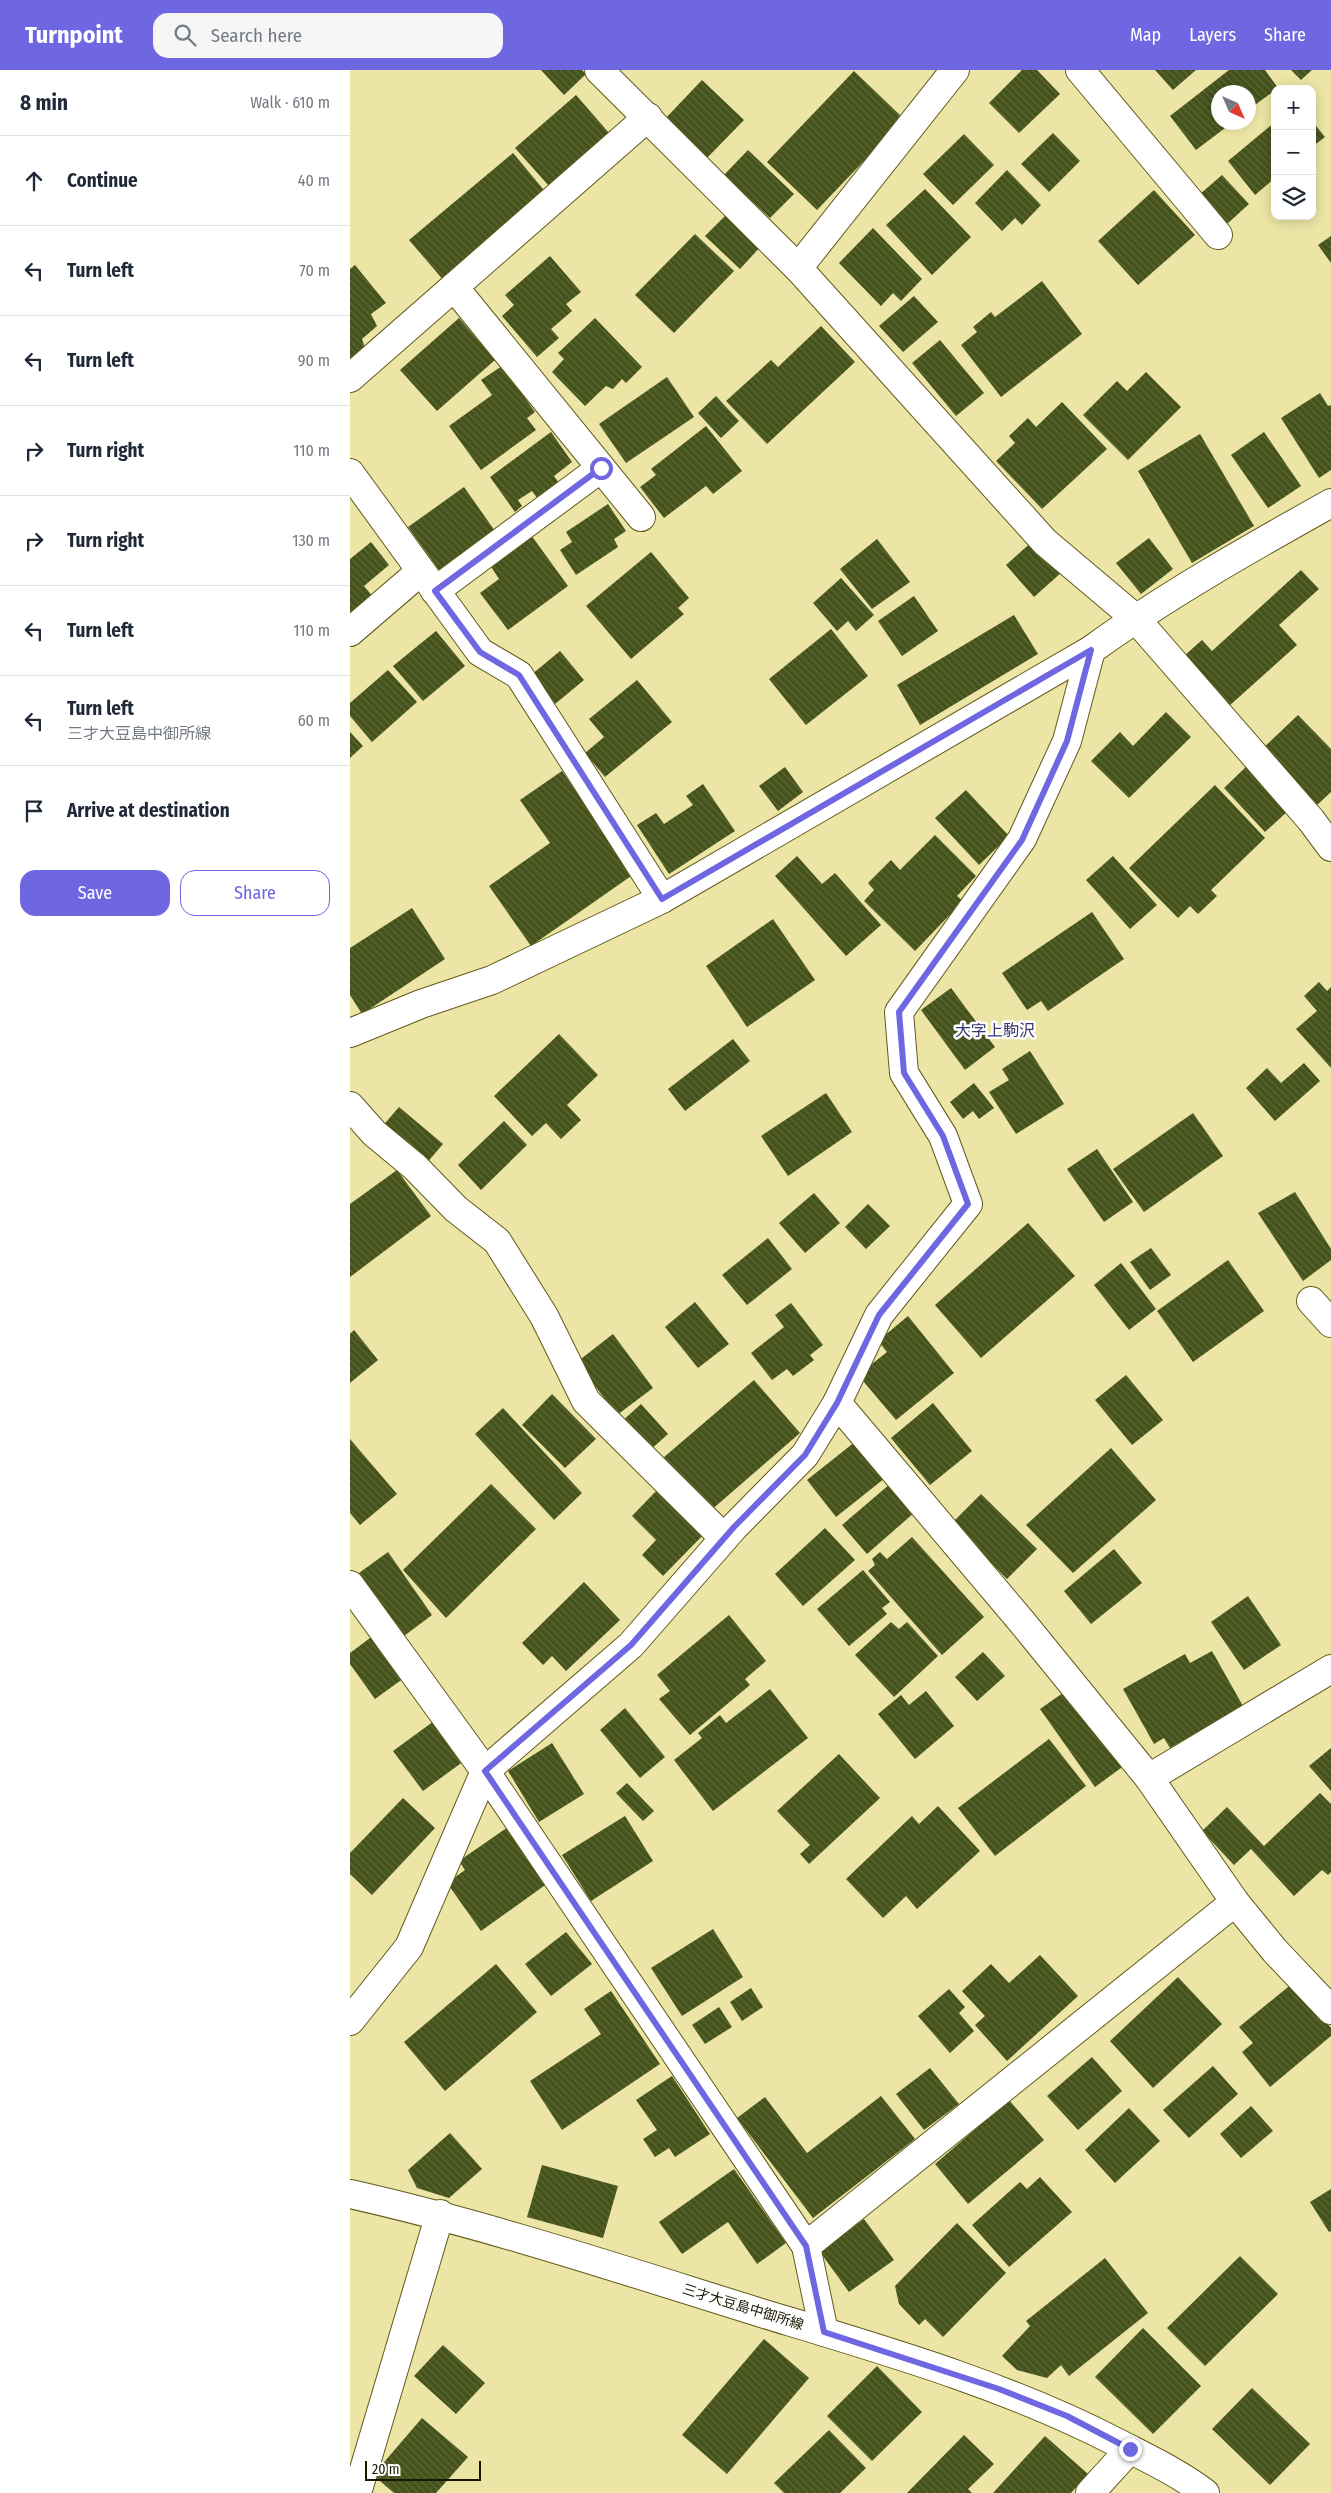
<!DOCTYPE html>
<html lang="en">
<head>
<meta charset="utf-8">
<style>
  :root { --surface:#fff; --page:#f6f6f7; --text:#1f2937; --muted:#747a83; --line:#e0e1e3; --accent:#6f67e1 }
  body { margin:0; font-family:"Fira Sans Condensed","Noto Sans JP",sans-serif; background:var(--page); color:var(--text) }
  .controls { position:absolute; right:15px; top:15px; display:grid; overflow:hidden; border-radius:10px; box-shadow:0 2px 12px #0003 }
  .controls button { width:45px; height:45px; display:grid; place-items:center; padding:0; border:0; border-bottom:1px solid var(--line); background:var(--surface); color:var(--text); font:25px sans-serif }
  .compass { position:absolute; left:861px; top:15px; width:45px; height:45px; border-radius:50%; background:var(--surface); box-shadow:0 2px 12px #0003; rotate:135deg }
  .scale { position:absolute; left:15px; bottom:12px; width:116px; box-sizing:border-box; padding-left:5px; border:2px solid #1a1701; border-top:0; font-size:14px; line-height:18px; white-space:nowrap; color:#1a1701; -webkit-text-stroke:4px #fff; paint-order:stroke }
  .stop { position:absolute; width:15px; height:15px; margin:-11px; border:4px solid #6f67e1; border-radius:50%; background:#fff }
  .stop.end { background:#6f67e1; border-color:#fff; box-shadow:0 1px 5px #0008 }
  .list { margin:0; padding:0; list-style:none }
  h2 { display:flex; justify-content:space-between; align-items:center; height:65px; margin:0; padding:0 20px; font-size:21px }
  h2 small { font-size:16px; font-weight:400; color:var(--muted) }
  .list li { display:grid; grid-template-columns:32px 1fr auto; gap:15px; align-items:center; box-sizing:border-box; height:90px; padding:0 20px; border-top:1px solid var(--line) }
  .list b { display:block; font-size:19px; white-space:nowrap }
  .list p { margin:0; font-size:16px; white-space:nowrap; color:var(--muted) }
  .list em { font-size:16px; font-style:normal; color:var(--muted) }
  .actions { display:flex; gap:10px; padding:15px 20px }
  .actions a { flex:1; padding:11px 0; border:1px solid var(--accent); border-radius:15px; text-align:center; font-size:18px; color:var(--accent) }
  .actions .main { background:var(--accent); color:#fff }
  .icon { flex:none; width:28px; height:28px; fill:none; stroke:currentColor; stroke-width:2; stroke-linecap:round; stroke-linejoin:round }
  .map { position:relative; flex:none; width:981px; height:2423px; overflow:hidden }
  header { display:flex; align-items:center; gap:30px; box-sizing:border-box; height:70px; padding:0 25px; background:var(--accent); color:#fff }
  header strong { font-size:24px }
  nav { display:flex; gap:28px; margin-inline-start:auto; font-size:18px }
  .search { width:350px; height:45px; background:var(--page); display:flex; align-items:center; gap:12px; box-sizing:border-box; padding:0 18px; border-radius:15px; color:var(--muted); font-size:19px }
  main { display:flex }
  aside { flex:1; background:var(--surface) }
  .map>svg:first-child { display:block }
</style>
</head>
<body>
<header>
<strong>Turnpoint</strong>
<div class="search"><svg class="icon" aria-label="search" viewBox="0 0 24 24"><circle cx="10" cy="10" r="6"/><path d="M15 15l6 6"/></svg>Search here</div>
<nav><a>Map</a><a>Layers</a><a>Share</a></nav>
</header>
<main>
<aside>
<h2>8 min<small>Walk · 610 m</small></h2>
<ul class="list">
<li><svg class="icon" aria-label="ahead" viewBox="0 0 24 24"><path d="M12 20V5M6 11l6-6 6 6"/></svg><div><b>Continue</b></div><em>40 m</em></li>
<li><svg class="icon" aria-label="left" viewBox="0 0 24 24"><path d="M17 20v-9H6M10 6l-5 5 5 5"/></svg><div><b>Turn left</b></div><em>70 m</em></li>
<li><svg class="icon" aria-label="left" viewBox="0 0 24 24"><path d="M17 20v-9H6M10 6l-5 5 5 5"/></svg><div><b>Turn left</b></div><em>90 m</em></li>
<li><svg class="icon" aria-label="right" viewBox="0 0 24 24"><path d="M7 20v-9h11M14 6l5 5-5 5"/></svg><div><b>Turn right</b></div><em>110 m</em></li>
<li><svg class="icon" aria-label="right" viewBox="0 0 24 24"><path d="M7 20v-9h11M14 6l5 5-5 5"/></svg><div><b>Turn right</b></div><em>130 m</em></li>
<li><svg class="icon" aria-label="left" viewBox="0 0 24 24"><path d="M17 20v-9H6M10 6l-5 5 5 5"/></svg><div><b>Turn left</b></div><em>110 m</em></li>
<li><svg class="icon" aria-label="left" viewBox="0 0 24 24"><path d="M17 20v-9H6M10 6l-5 5 5 5"/></svg><div><b>Turn left</b><p>三才大豆島中御所線</p></div><em>60 m</em></li>
<li><svg class="icon" aria-label="arrive" viewBox="0 0 24 24"><path d="M6 21V4h12l-3 4 3 4H6"/></svg><div><b>Arrive at destination</b></div></li>
</ul>
<div class="actions"><a class="main">Save</a><a>Share</a></div>
</aside>
<div class="map">
<svg width="981" height="2423" viewBox="0 0 981 2423">
  <defs>
    <pattern id="building-back-hatch" width="6" height="6" patternUnits="userSpaceOnUse" patternTransform="scale(1.25)"><rect width="6" height="6" fill="#45531b"/><path d="M-1 5l2 2M0 0l6 6M5-1l2 2" fill="none" stroke="#5c6739"/></pattern>
  </defs>
  <rect width="100%" height="100%" fill="#ece5a5"/>
  <g fill="url(#building-back-hatch)">
    <path d="M191,0H232L236,4L214,25Z"/>
    <path d="M672,0H687L710,24L669,63L639,33Z"/>
    <path d="M805,0H846L823,20Z"/>
    <path d="M879,0H915L928,18L898,40V22H868V52H883L846,80L820,46Z"/>
    <path d="M941,0H962L951,10Z"/>
    <path d="M504,1L554,49L467,140L417,92Z"/>
    <path d="M352,10L394,50L356,89L314,50Z"/>
    <path d="M226,25L259,63L199,116L165,78Z"/>
    <path d="M962,51L975,67L962,77Z"/>
    <path d="M925,52V108L905,125L878,91Z"/>
    <path d="M703,63L730,91L699,122L671,94Z"/>
    <path d="M614,64L644,95L603,135L573,104Z"/>
    <path d="M398,80L444,124L420,148L374,105Z"/>
    <path d="M163,83L198,125L95,212L59,170Z"/>
    <path d="M657,100L691,135L672,155L665,148L652,161L625,133Z"/>
    <path d="M872,105L899,134L877,154L850,124Z"/>
    <path d="M575,119L621,167L582,205L536,155Z"/>
    <path d="M804,120L845,165L788,215L748,171Z"/>
    <path d="M378,143L412,175L390,199L355,166Z"/>
    <path d="M523,158L572,209L551,231L543,223L531,236L489,193Z"/>
    <path d="M345,164L384,201L324,263L285,225Z"/>
    <path d="M981,166V193L968,175Z"/>
    <path d="M200,186L231,222L216,234L222,241L201,259L209,268L187,287L152,246L164,235L155,225Z"/>
    <path d="M5,195L36,233L21,244L27,256L12,269L15,278L0,290V199Z"/>
    <path d="M692,211L732,264L651,327L611,275L627,262L623,257L641,242L645,247Z"/>
    <path d="M564,226L588,252L553,282L529,256Z"/>
    <path d="M109,248L145,290L87,341L50,300Z"/>
    <path d="M245,248L292,297L276,313L272,309L263,319L256,316L235,336L202,302L214,289L208,283Z"/>
    <path d="M471,256L505,292L417,374L376,331L421,290L428,297Z"/>
    <path d="M590,270L634,323L606,346L562,293Z"/>
    <path d="M152,296L185,342L177,348L186,360L131,400L99,356L142,325L131,310Z"/>
    <path d="M796,302L831,337L778,390L733,345L767,311L777,321Z"/>
    <path d="M317,307L344,347L276,393L249,354Z"/>
    <path d="M970,323L978,336L981,335V400L969,408L931,348Z"/>
    <path d="M366,326L389,351L371,368L348,343Z"/>
    <path d="M712,332L757,379L692,439L646,391L665,373L659,366L678,348L686,357Z"/>
    <path d="M356,356L392,401L363,424L356,416L314,448L290,417L306,405L301,399Z"/>
    <path d="M201,362L222,392L204,406L214,420L192,435L182,421L168,430L172,436L165,442L140,407Z"/>
    <path d="M914,362L951,416L918,438L881,385Z"/>
    <path d="M850,364L904,456L842,493L788,401Z"/>
    <path d="M114,417L145,461L89,500L58,457Z"/>
    <path d="M258,434L276,461L264,469L268,477L226,505L210,480L222,472L216,462Z"/>
    <path d="M181,465L218,516L158,560L130,523L149,509L140,495Z"/>
    <path d="M799,468L823,499L791,524L766,493Z"/>
    <path d="M527,469L560,512L522,539L490,499Z"/>
    <path d="M684,470L712,502L684,527L656,495Z"/>
    <path d="M21,472L39,495L14,516L24,528L0,548V489Z"/>
    <path d="M301,482L339,528L328,538L334,544L281,589L236,536Z"/>
    <path d="M951,500L969,519L929,555L947,575L879,636L834,586L852,570L862,581Z"/>
    <path d="M491,508L524,545L506,561L498,551L487,561L463,533Z"/>
    <path d="M564,526L588,561L552,586L528,551Z"/>
    <path d="M664,545L688,584L570,655L547,615Z"/>
    <path d="M481,559L518,606L456,655L419,609Z"/>
    <path d="M86,561L115,596L73,631L43,596Z"/>
    <path d="M210,581L234,610L205,634L181,605Z"/>
    <path d="M38,600L67,632L22,672L0,646V633Z"/>
    <path d="M287,610L322,652L255,707L235,683L254,667L239,649Z"/>
    <path d="M816,642L841,667L779,728L741,691L770,662L783,676Z"/>
    <path d="M948,645L981,679V722L964,738L910,681Z"/>
    <path d="M0,662L13,676L0,688Z"/>
    <path d="M899,694L940,739L915,762L874,718Z"/>
    <path d="M435,697L453,722L428,741L409,716Z"/>
    <path d="M212,701L284,804L181,876L139,816L200,773L170,730Z"/>
    <path d="M353,714L385,761L319,804L287,755L306,743L314,754L343,735L336,726Z"/>
    <path d="M865,715L915,768L861,820L867,826L848,844L840,836L828,848L779,798Z"/>
    <path d="M616,720L659,766L629,795L585,748Z"/>
    <path d="M585,765L626,806L607,826L613,831L565,881L514,831L524,820L518,813L541,790L550,800Z"/>
    <path d="M447,786L472,814L485,803L531,855L496,886L425,806Z"/>
    <path d="M763,786L807,835L780,859L736,810Z"/>
    <path d="M62,838L95,889L12,944L0,925V878Z"/>
    <path d="M742,842L774,889L698,941L691,931L677,940L652,903Z"/>
    <path d="M423,849L465,910L397,957L356,896Z"/>
    <path d="M969,912L977,921L981,917V998L946,959L967,941L954,926Z"/>
    <path d="M601,918L645,977L615,1000L571,940Z"/>
    <path d="M209,964L248,1005L217,1035L231,1050L211,1069L196,1053L182,1066L144,1026Z"/>
    <path d="M383,969L400,991L335,1041L318,1019Z"/>
    <path d="M680,981L714,1034L666,1064L639,1022L659,1010L652,999Z"/>
    <path d="M954,993L970,1011L925,1051L896,1018L917,998L931,1013Z"/>
    <path d="M624,1013L644,1038L629,1049L623,1041L613,1049L600,1032Z"/>
    <path d="M476,1023L502,1062L438,1106L411,1066Z"/>
    <path d="M49,1037L93,1074L75,1095L31,1058Z"/>
    <path d="M843,1043L873,1086L794,1142L763,1099Z"/>
    <path d="M154,1051L177,1075L131,1120L108,1095Z"/>
    <path d="M747,1079L783,1132L754,1152L717,1099Z"/>
    <path d="M47,1100L81,1146L0,1207V1134Z"/>
    <path d="M945,1122L981,1179V1190L953,1211L908,1143Z"/>
    <path d="M464,1123L490,1153L455,1183L429,1153Z"/>
    <path d="M518,1134L540,1156L516,1179L495,1157Z"/>
    <path d="M678,1153L725,1206L631,1288L585,1235Z"/>
    <path d="M418,1168L442,1199L397,1235L372,1205Z"/>
    <path d="M801,1178L821,1205L800,1220L780,1192Z"/>
    <path d="M878,1190L914,1241L843,1292L807,1241Z"/>
    <path d="M771,1193L806,1239L779,1260L744,1215Z"/>
    <path d="M345,1232L379,1274L348,1298L315,1257Z"/>
    <path d="M441,1233L473,1275L460,1285L464,1290L443,1306L437,1299L422,1310L401,1283L434,1257L425,1245Z"/>
    <path d="M558,1246L604,1303L546,1350L508,1305L537,1282L528,1271Z"/>
    <path d="M4,1260L28,1290L0,1313V1264Z"/>
    <path d="M263,1264L303,1318L267,1345L227,1292Z"/>
    <path d="M776,1305L813,1350L782,1375L745,1330Z"/>
    <path d="M404,1310L450,1363L359,1442L313,1388Z"/>
    <path d="M202,1324L246,1369L215,1398L172,1355Z"/>
    <path d="M583,1333L622,1381L580,1415L541,1368Z"/>
    <path d="M291,1334L318,1364L297,1383L270,1353Z"/>
    <path d="M153,1338L232,1423L204,1450L125,1364Z"/>
    <path d="M0,1369L47,1424L10,1455L0,1443Z"/>
    <path d="M506,1371L535,1408L486,1447L457,1410Z"/>
    <path d="M761,1378L806,1430L723,1503L676,1455Z"/>
    <path d="M141,1414L186,1459L96,1548L53,1500Z"/>
    <path d="M540,1414L565,1442L517,1484L492,1455Z"/>
    <path d="M311,1416L357,1461L313,1506L292,1485L306,1470L282,1446Z"/>
    <path d="M631,1424L687,1479L657,1509L602,1453Z"/>
    <path d="M475,1458L505,1490L453,1536L425,1504Z"/>
    <path d="M562,1467L634,1547L592,1585L518,1501L525,1495L522,1489L530,1482L537,1489Z"/>
    <path d="M764,1479L792,1513L741,1554L714,1521Z"/>
    <path d="M38,1482L82,1545L54,1566L9,1503Z"/>
    <path d="M513,1500L540,1532L532,1538L537,1544L499,1576L467,1539Z"/>
    <path d="M234,1512L270,1550L216,1601L202,1586L193,1595L172,1573Z"/>
    <path d="M898,1526L931,1575L894,1600L861,1552Z"/>
    <path d="M379,1545L416,1591L395,1609L400,1615L340,1665L309,1629L320,1621L307,1605Z"/>
    <path d="M541,1552L549,1559L557,1552L588,1586L544,1627L505,1585Z"/>
    <path d="M24,1565L54,1608L25,1629L0,1594V1583Z"/>
    <path d="M862,1581L893,1636L820,1678L814,1668L804,1674L773,1619L835,1584L840,1593Z"/>
    <path d="M633,1582L655,1606L627,1631L605,1607Z"/>
    <path d="M720,1618L775,1695L745,1717L690,1639Z"/>
    <path d="M420,1619L458,1668L363,1741L324,1690L352,1668L348,1663L370,1645L376,1653Z"/>
    <path d="M576,1621L604,1656L565,1689L528,1644L551,1625L559,1635Z"/>
    <path d="M275,1638L315,1687L290,1708L250,1660Z"/>
    <path d="M84,1651L114,1691L73,1721L43,1681Z"/>
    <path d="M699,1669L736,1716L645,1786L608,1738Z"/>
    <path d="M202,1673L234,1724L189,1752L158,1701Z"/>
    <path d="M981,1678V1721L959,1696Z"/>
    <path d="M489,1684L530,1728L459,1794L450,1784L460,1775L427,1741Z"/>
    <path d="M277,1713L304,1741L293,1751L266,1723Z"/>
    <path d="M970,1723L981,1734V1802L978,1805L972,1800L944,1826L901,1779L884,1795L852,1761L877,1737L914,1776Z"/>
    <path d="M53,1728L85,1758L22,1825L0,1804V1783Z"/>
    <path d="M588,1736L630,1781L567,1839L556,1826L533,1848L496,1809L562,1746L569,1754Z"/>
    <path d="M275,1746L303,1791L241,1831L212,1785Z"/>
    <path d="M158,1757L198,1813L131,1861L97,1813L115,1800L109,1791Z"/>
    <path d="M363,1859L393,1907L332,1946L301,1898Z"/>
    <path d="M216,1862L242,1894L201,1926L175,1894Z"/>
    <path d="M690,1885L728,1926L657,1991L625,1955L635,1946L612,1921L641,1894L659,1913Z"/>
    <path d="M146,1894L187,1942L95,2021L54,1972Z"/>
    <path d="M828,1907L872,1954L803,2018L760,1971Z"/>
    <path d="M943,1913L981,1958V1966L920,2017L892,1982L903,1973L889,1957Z"/>
    <path d="M401,1918L413,1937L392,1951L380,1932Z"/>
    <path d="M599,1919L615,1937L609,1943L624,1961L600,1983L568,1946Z"/>
    <path d="M261,1921L310,1994L212,2060L180,2011L251,1964L234,1939Z"/>
    <path d="M369,1937L382,1957L355,1974L342,1955Z"/>
    <path d="M742,1987L772,2021L728,2060L697,2026Z"/>
    <path d="M863,1996L888,2024L839,2068L813,2040Z"/>
    <path d="M580,1998L609,2034L574,2060L546,2024Z"/>
    <path d="M322,2006L360,2064L325,2087L319,2078L305,2087L293,2069L307,2060L286,2030Z"/>
    <path d="M531,2026L565,2069L463,2148L387,2048L415,2027L457,2083Z"/>
    <path d="M659,2030L694,2070L618,2134L585,2094Z"/>
    <path d="M901,2036L923,2061L891,2088L870,2064Z"/>
    <path d="M779,2038L810,2071L765,2113L735,2080Z"/>
    <path d="M100,2063L132,2099L99,2128L67,2118L58,2100Z"/>
    <path d="M192,2095L268,2116L253,2168L177,2147Z"/>
    <path d="M384,2099L436,2173L407,2194L378,2152L332,2184L309,2152Z"/>
    <path d="M690,2107L722,2142L659,2197L622,2155L670,2112L677,2119Z"/>
    <path d="M981,2119V2161L979,2162L960,2132Z"/>
    <path d="M514,2149L544,2190L499,2222L470,2182Z"/>
    <path d="M607,2153L656,2203L593,2267L575,2249L569,2255L549,2234L545,2216Z"/>
    <path d="M890,2186L928,2224L855,2296L817,2258Z"/>
    <path d="M755,2188L798,2243L719,2306L711,2295L697,2308L667,2300L652,2286L680,2256L676,2251Z"/>
    <path d="M793,2258L851,2316L803,2364L745,2307Z"/>
    <path d="M414,2269L459,2308L377,2404L332,2365Z"/>
    <path d="M93,2275L135,2313L106,2344L64,2306Z"/>
    <path d="M527,2296L572,2342L522,2391L477,2346Z"/>
    <path d="M902,2318L960,2374L920,2415L862,2359Z"/>
    <path d="M72,2348L118,2387L86,2423H44L23,2405Z"/>
    <path d="M479,2360L516,2398L490,2423H434L424,2413Z"/>
    <path d="M614,2365L644,2394L618,2419L622,2423H557Z"/>
    <path d="M695,2366L738,2404L721,2423H643Z"/>
  </g>
  <g fill="none" stroke-linecap="round" stroke-linejoin="round">
    <g stroke="#625a1c" stroke-width="30">
      <g id="minor">
        <path d="M249,0L448,198L695,472L785,548L961,750L981,777"/>
        <path d="M730,0L868,165"/>
        <path d="M448,198L605,0"/>
        <path d="M104,217L291,447"/>
        <path d="M0,308L298,47"/>
        <path d="M0,403L130,582L169,605L312,829"/>
        <path d="M85,521L251,398"/>
        <path d="M0,562L71,501"/>
        <path d="M0,963L71,934L142,910L312,829L741,580C817,525 899,479 981,433"/>
        <path d="M0,1036L24,1063L65,1097L106,1139L147,1171L194,1246L236,1331L374,1468"/>
        <path d="M961,1231L981,1253"/>
        <path d="M487,1333L672,1552L799,1708L885,1832L925,1881L981,1940"/>
        <path d="M0,1515L135,1701L456,2176L474,2262"/>
        <path d="M799,1708L981,1599"/>
        <path d="M0,1951L59,1877L135,1701L281,1575L384,1457L455,1385L487,1333L529,1245L618,1134L593,1066L554,1003L549,942L672,769L717,671L741,580"/>
        <path d="M456,2176L885,1832"/>
        <path d="M7,2423L90,2144"/>
        <path d="M740,2423L780,2379"/>
      </g>
    </g>
    <g stroke="#625a1c" stroke-width="30">
      <path id="major" d="M0,2124C138,2155 273,2200 408,2242C530,2279 654,2314 768,2373C797,2388 829,2403 855,2423"/>
    </g>
    <use href="#minor" stroke="#fff" stroke-width="28"/>
    <use href="#major" stroke="#fff" stroke-width="28"/>
  </g>
  <g fill="none" stroke-linecap="round" stroke-linejoin="round">
    <path stroke="#6f67e1" stroke-width="6" d="M251,398L85,521L130,582L169,605L312,829L741,580L717,671L672,770L549,942L554,1003L593,1066L618,1134L529,1245L487,1333L455,1385L384,1457L281,1575L135,1701L456,2176L474,2262L649,2319L717,2346L780,2379"/>
  </g>
  <g text-anchor="middle" dominant-baseline="central" stroke-width="5" stroke-linejoin="round" paint-order="stroke">
    <g font-size="14" fill="#1a1701" stroke="#fff">
      <text transform="translate(393 2237) rotate(17)">三才大豆島中御所線</text>
    </g>
    <g font-size="16" fill="#373570" stroke="#fff">
      <text x="645" y="960">大字上駒沢</text>
    </g>
  </g>
</svg>
<div class="controls">
<button>+</button>
<button>−</button>
<button><svg class="icon" aria-label="layers" viewBox="0 0 24 24"><path d="M12 4l9 5-9 5-9-5zM3 14l9 5 9-5"/></svg></button>
</div>
<svg class="compass" viewBox="-18 -18 36 36"><path d="M0-13l5 13h-10z" fill="#e53935"/><path d="M0 13l5-13h-10z" fill="#747a83"/></svg>
<div class="scale">20 m</div>
<div class="stop" style="left:251px;top:398px"></div>
<div class="stop end" style="left:780px;top:2379px"></div>
</div>
</main>
</body>
</html>
